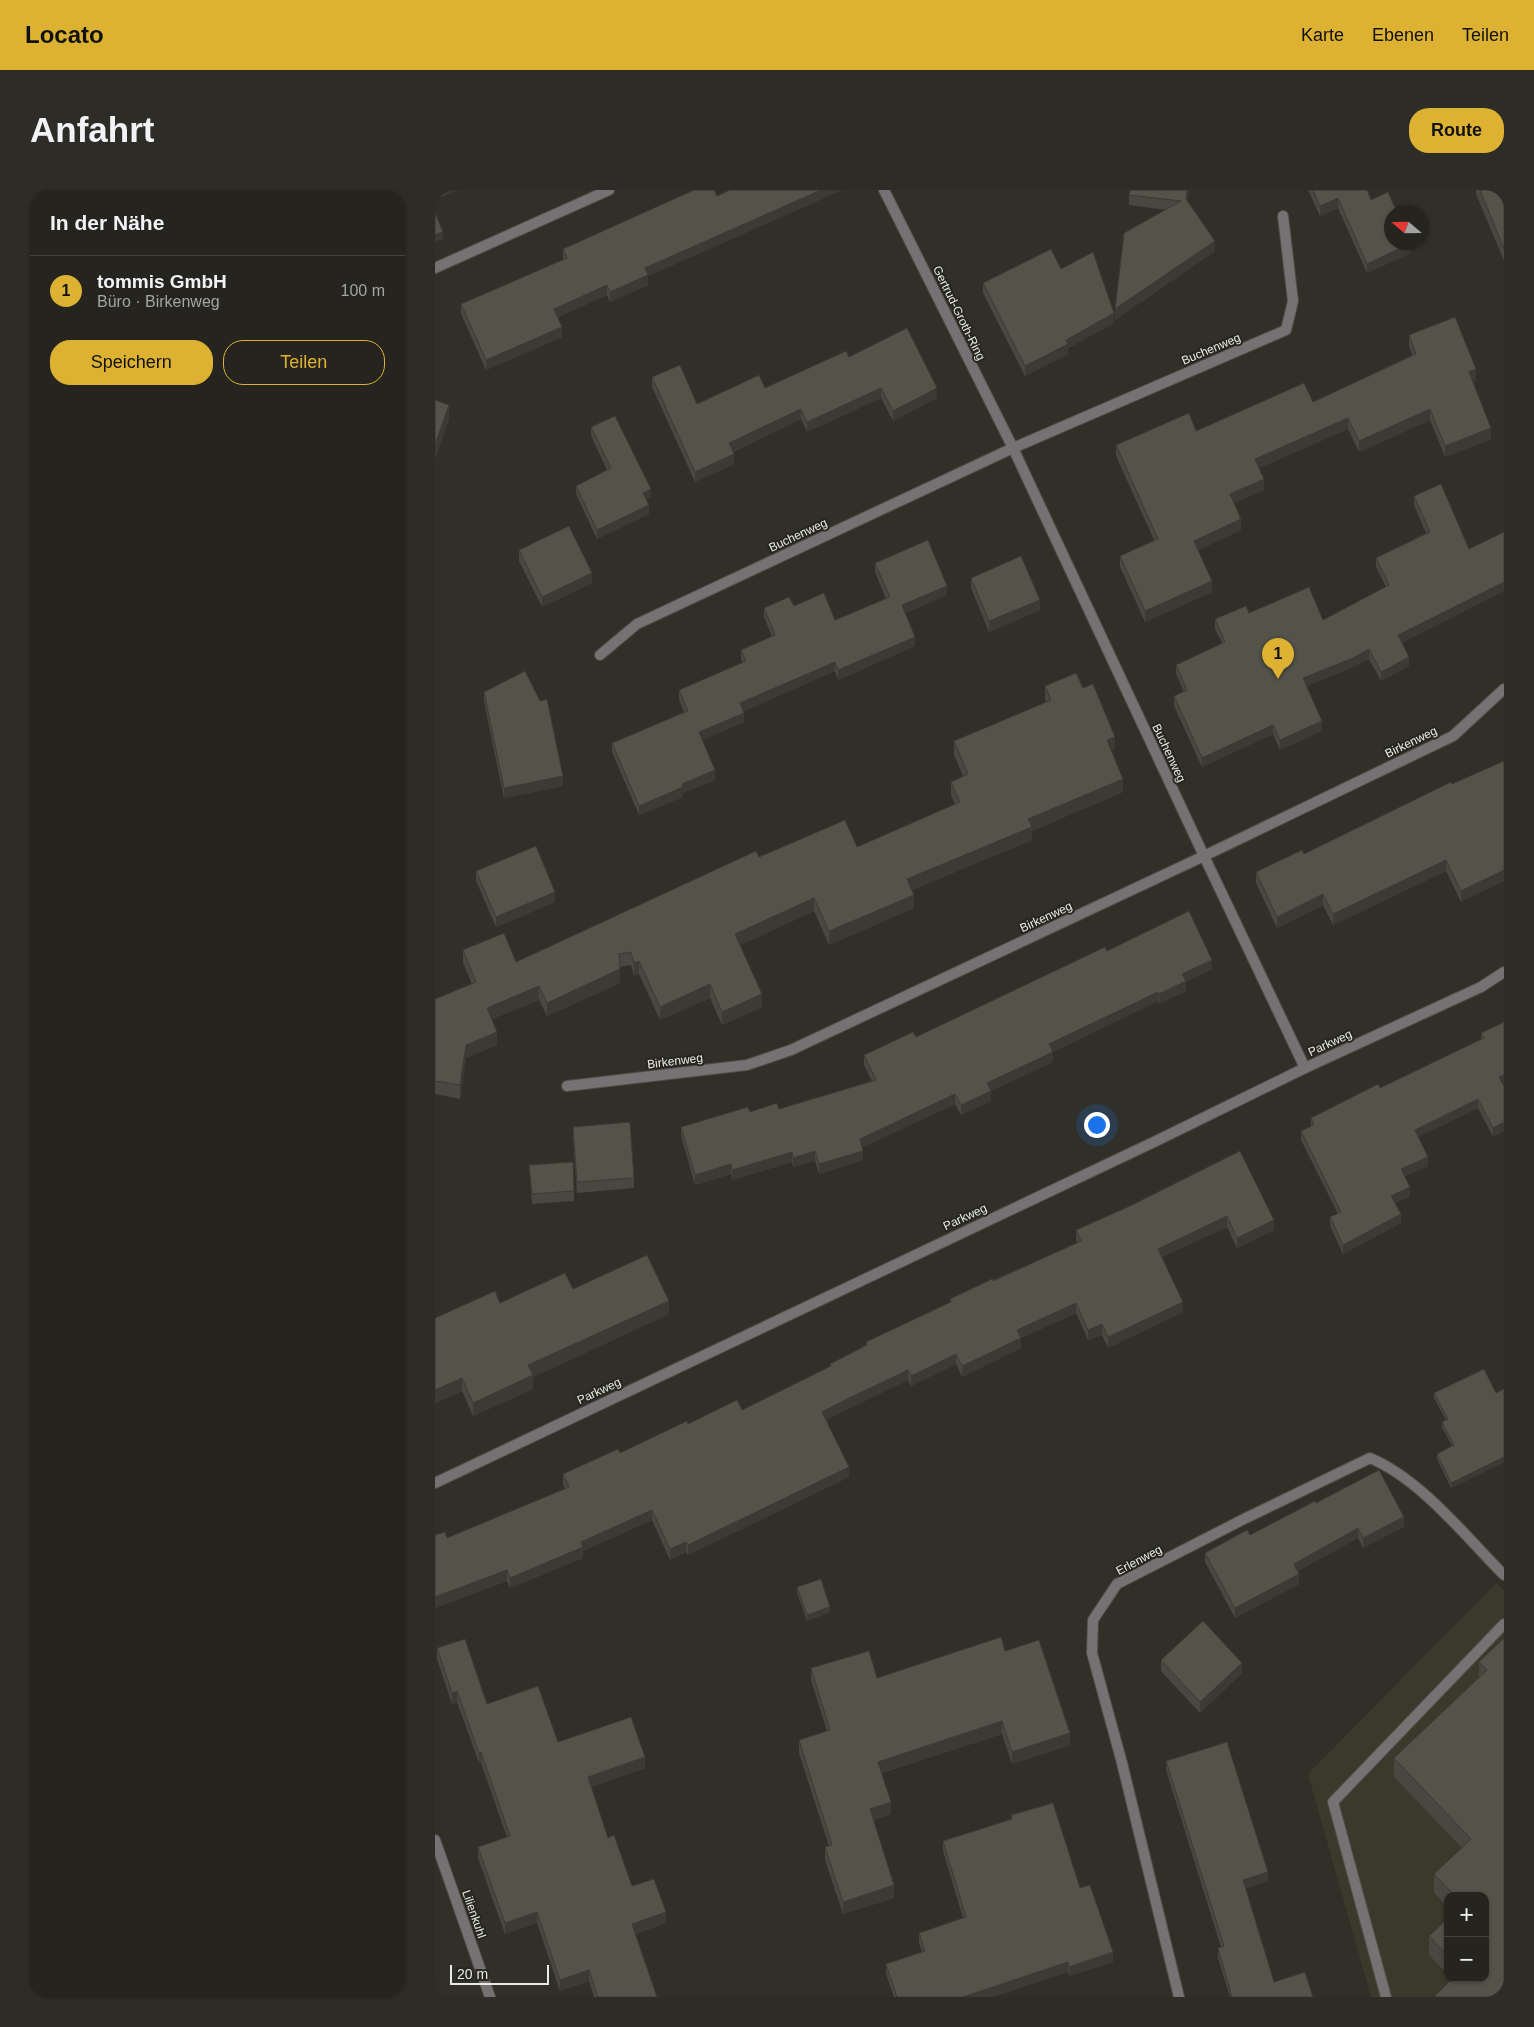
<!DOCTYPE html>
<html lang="de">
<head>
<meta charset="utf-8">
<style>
  :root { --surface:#25241e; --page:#2d2c27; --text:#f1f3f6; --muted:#a3a4a4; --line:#42413c; --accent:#ddb233 }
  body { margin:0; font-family:Helvetica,sans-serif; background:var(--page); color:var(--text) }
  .controls { position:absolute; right:15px; bottom:15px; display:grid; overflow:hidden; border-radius:10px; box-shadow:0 1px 4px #0004 }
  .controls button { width:45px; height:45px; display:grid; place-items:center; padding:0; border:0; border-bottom:1px solid var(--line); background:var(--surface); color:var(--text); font:25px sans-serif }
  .compass { position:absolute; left:949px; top:15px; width:45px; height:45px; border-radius:50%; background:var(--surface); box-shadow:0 1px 4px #0004; rotate:290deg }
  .scale { position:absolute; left:15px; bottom:12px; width:99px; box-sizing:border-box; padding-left:5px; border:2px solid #ebebe6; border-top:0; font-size:14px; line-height:18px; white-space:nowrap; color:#ebebe6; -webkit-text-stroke:4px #27261f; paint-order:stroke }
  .you { position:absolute; left:661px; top:934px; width:18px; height:18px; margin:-12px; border:4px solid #fff; border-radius:50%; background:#1a73e8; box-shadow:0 0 0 8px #1a73e833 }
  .badge { display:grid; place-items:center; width:32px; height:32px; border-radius:50%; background:var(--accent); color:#111; font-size:16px; font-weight:700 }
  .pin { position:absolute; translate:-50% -41px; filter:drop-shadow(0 1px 2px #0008) }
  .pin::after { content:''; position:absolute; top:26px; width:18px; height:15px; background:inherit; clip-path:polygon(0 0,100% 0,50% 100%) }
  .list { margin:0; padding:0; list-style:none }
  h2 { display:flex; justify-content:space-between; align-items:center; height:65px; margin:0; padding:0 20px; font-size:21px }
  h2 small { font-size:16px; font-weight:400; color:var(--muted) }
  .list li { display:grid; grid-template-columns:32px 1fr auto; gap:15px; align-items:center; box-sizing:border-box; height:70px; padding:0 20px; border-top:1px solid var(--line) }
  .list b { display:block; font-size:19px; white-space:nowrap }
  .list p { margin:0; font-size:16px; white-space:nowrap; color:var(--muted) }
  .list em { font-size:16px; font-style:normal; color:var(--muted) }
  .actions { display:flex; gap:10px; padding:15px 20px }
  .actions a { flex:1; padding:11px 0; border:1px solid var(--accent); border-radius:20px; text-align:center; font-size:18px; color:var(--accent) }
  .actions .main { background:var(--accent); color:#111 }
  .map { position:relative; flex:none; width:1069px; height:1807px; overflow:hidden; border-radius:20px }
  header { display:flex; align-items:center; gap:30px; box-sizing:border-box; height:70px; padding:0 25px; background:var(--accent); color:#111 }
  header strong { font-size:24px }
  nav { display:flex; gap:28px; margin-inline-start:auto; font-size:18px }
  .intro { display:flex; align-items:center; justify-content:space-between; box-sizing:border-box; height:120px; padding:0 30px }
  h1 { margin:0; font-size:35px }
  .button { padding:12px 22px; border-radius:20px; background:var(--accent); color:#111; font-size:18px; font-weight:700 }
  main { display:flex; gap:30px; padding:0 30px }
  aside { flex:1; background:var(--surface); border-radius:20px; box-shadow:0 1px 4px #0004 }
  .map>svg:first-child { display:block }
</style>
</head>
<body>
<header>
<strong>Locato</strong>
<nav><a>Karte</a><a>Ebenen</a><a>Teilen</a></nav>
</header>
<div class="intro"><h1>Anfahrt</h1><a class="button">Route</a></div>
<main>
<aside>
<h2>In der Nähe<small></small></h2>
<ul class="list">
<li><span class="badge">1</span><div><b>tommis GmbH</b><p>Büro · Birkenweg</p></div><em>100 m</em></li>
</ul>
<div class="actions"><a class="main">Speichern</a><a>Teilen</a></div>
</aside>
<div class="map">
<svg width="1069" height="1807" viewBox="0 0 1069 1807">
  <rect width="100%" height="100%" fill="#313028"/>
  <path fill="#3b392b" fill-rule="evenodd" d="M1061,1393L1069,1401V1807H936L873,1584ZM1013,1706H1050V1788H1013Z"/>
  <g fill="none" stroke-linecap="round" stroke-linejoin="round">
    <g stroke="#4f4e46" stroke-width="12">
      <path id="lane" d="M951,1807L898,1612L1069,1434"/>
    </g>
    <g stroke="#4f4e46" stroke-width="12">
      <g id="street">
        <path d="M449,0L578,258L769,666L870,878"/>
        <path d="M0,78L174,0"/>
        <path d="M165,465L202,434L578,258L851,140L858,111L848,26"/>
        <path d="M132,896L312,875L356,860L769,666L1018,546L1069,499"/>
        <path d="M0,1293L721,951L870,878L1046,797L1069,782"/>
        <path d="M0,1650L55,1807"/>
        <path d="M744,1807L687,1573L657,1463L658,1430L682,1394L809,1329L935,1268C987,1290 1030,1346 1069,1385"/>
      </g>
    </g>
    <use href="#lane" stroke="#767172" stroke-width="10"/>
    <use href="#street" stroke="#767172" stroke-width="10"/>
  </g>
  <g fill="#484740">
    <path d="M407,0L213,86V95L175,112L172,105L123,127L127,147L51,180L26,124V114L128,70V59L282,6Z"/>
    <path d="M754,0L752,11L780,61L680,130L731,20L694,15V5Z"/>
    <path d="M873,0H932L936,10L976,63L932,83L903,18L885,26Z"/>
    <path d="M1041,0H1069V71L1041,4Z"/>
    <path d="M626,79L679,133L633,158V164L590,186L548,103V93Z"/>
    <path d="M974,145L1041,190L1038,191L1056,249L1010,267L995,230L924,262L913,239L824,278L829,300L799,313L806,340L763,360L777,402L710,432L685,377V366L719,350L681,266V255L761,241L878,212L977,165L974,156Z"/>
    <path d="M414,167L502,208L458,231L446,208L372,242L366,229L298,262L299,274L260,292L217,197V187L262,214L330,198Z"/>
    <path d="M156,237L216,307L211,310L214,324L162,349L141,304V296L172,280L156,246Z"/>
    <path d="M979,306L1034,359L1069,342V402V401L966,453L974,476L946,491L934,469L918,477L871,496L887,541L845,560L838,544L767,577L739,516V506L749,502L741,484V475L787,453L780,439V429L814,423L888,430L951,397L941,377V368L991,343L979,315Z"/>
    <path d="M84,360L157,393L107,417L84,371Z"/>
    <path d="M440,373L512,405L470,423L480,456L403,490L400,481L308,521L309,532L267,550L280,590L248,603V607L204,625L177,562V553L249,522L244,510V500L308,473L306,469V460L337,447L329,427V418L359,416L400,430L451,409L440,382Z"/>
    <path d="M536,388L605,420L554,442L536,398Z"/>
    <path d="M610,496L648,498L680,560L676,561L688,602L597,641V650L477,700L479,718L394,755L379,721L305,755L327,817L287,835L275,808L225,830L204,784L199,786L196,775L185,777V793L112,826L104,810L57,829L62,855L31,868L25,909L0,904V809L37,794L28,773V760L81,772L324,667L422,657L520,614L516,605V592L528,586L519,565V551L611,512L610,509Z"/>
    <path d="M49,502L128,596L69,608L49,512Z"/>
    <path d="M1069,571L1026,712L1011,681L898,735L888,715L842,738L821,693V682L869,664L1017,594Z"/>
    <path d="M41,681L120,712L61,737L41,691Z"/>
    <path d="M672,761L777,779L751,792V801L724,814L723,811L618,862V872L556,901V911L526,925L520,914L427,957L428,970L384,984L380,971L358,977L357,972L297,990L296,984L260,995L246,946V937L315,922L344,919L437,892L429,875V865L481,847Z"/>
    <path d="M1046,843L1069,896V941L1058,947L1043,918L983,947L993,976L970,986L975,1006L960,1013L966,1033L908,1064L895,1036V1027L903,1024L866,950V941L876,936V928L945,898L1046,849Z"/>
    <path d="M138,937L199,988V998L142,1003L138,947Z"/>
    <path d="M805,961L839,1040L802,1058L792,1037L727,1067L748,1122L673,1158L667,1145L653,1150L641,1123L586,1148V1158L527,1187L521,1174L476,1196L473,1190L412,1219L391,1230L414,1287L253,1365L251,1362L235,1370L217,1330L148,1361V1368L75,1398L72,1391L0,1418V1345L12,1348L130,1299L128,1294V1284L185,1263L253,1234L307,1220L395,1177V1174L431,1155V1152L515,1112V1109L642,1053L641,1050V1040L695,1016Z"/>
    <path d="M94,975L139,1001V1011L97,1014Z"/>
    <path d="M138,1099L234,1124L98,1187V1199L38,1226L27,1201L0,1213V1128L65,1113Z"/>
    <path d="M1069,1199V1272L1016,1298L1002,1269V1264L1017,1256L1007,1237V1232L1011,1230L999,1208V1203H1061Z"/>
    <path d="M881,1313L969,1337L928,1358L923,1348L863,1381L864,1394L800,1428L770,1372V1363L815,1345Z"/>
    <path d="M362,1397L395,1422L372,1431L362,1402Z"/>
    <path d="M1069,1448V1807L1017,1790L1016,1788H1050V1706H1013V1717L999,1703V1684L1027,1658L959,1587V1568L1044,1487V1472Z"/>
    <path d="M2,1458L52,1514L123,1552L210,1578L156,1597L173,1648L197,1696L231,1733L200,1744L222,1807H159L154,1791L125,1801L102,1733L70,1744L43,1668V1657L72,1647L46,1573H44L22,1512L17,1514L2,1469Z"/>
    <path d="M570,1461L635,1555L577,1574L567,1544L447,1583L456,1624L438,1630L459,1708L408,1724L390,1670V1657L394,1656L364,1563V1550L392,1541L376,1490V1478L442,1488Z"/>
    <path d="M726,1470L807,1483L765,1523L726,1481Z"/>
    <path d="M731,1571L833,1691L811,1698L839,1792L878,1807H795L783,1768V1758L786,1757L731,1580Z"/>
    <path d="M576,1625L645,1698L678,1772L634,1786L633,1782L557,1807H459L451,1784V1774L487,1762L484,1753V1743L528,1728L508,1661V1651L576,1629Z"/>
    <path d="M1013,1728V1785L994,1765V1746Z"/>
  </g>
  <g fill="#3b3a34">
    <path d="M7,0H23L0,10V3Z"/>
    <path d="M386,0H407L213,86V95L175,112V102L210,78Z"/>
    <path d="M752,0H754L751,19V9Z"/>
    <path d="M903,8V18L885,26V16Z"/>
    <path d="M8,42V49L0,52V45Z"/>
    <path d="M780,51V61L680,130V119Z"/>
    <path d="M976,53V63L932,83V74Z"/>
    <path d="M172,95V105L119,129V119Z"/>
    <path d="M679,123V133L633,158V164L590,186V176L631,150Z"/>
    <path d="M127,137V147L51,180V170Z"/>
    <path d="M1041,179V190L1034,193V182Z"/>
    <path d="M446,198V208L372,242V232Z"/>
    <path d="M502,198V208L458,231V221Z"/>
    <path d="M14,215V230L0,269V255Z"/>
    <path d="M366,219V229L294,263V253Z"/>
    <path d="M995,219V230L924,262V251Z"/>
    <path d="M913,228V239L820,280V269Z"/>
    <path d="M1056,238V249L1010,267V256Z"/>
    <path d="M299,264V274L260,292V282Z"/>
    <path d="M829,289V300L795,315V304Z"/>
    <path d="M216,299V307L208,311V303Z"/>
    <path d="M214,315V324L162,349V340Z"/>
    <path d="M806,329V340L759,362V351Z"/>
    <path d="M157,383V393L107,417V407Z"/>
    <path d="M777,391V402L710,432V421Z"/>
    <path d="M1069,392V401L963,454V445Z"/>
    <path d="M512,396V405L467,425V415Z"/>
    <path d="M605,410V420L554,442V431Z"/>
    <path d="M480,447V456L403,490V480Z"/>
    <path d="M934,459V469L918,477L868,497V488Z"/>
    <path d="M974,467V476L946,491V482Z"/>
    <path d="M400,472V481L305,523V513Z"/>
    <path d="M309,523V532L264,551V542Z"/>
    <path d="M887,531V541L845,560V550Z"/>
    <path d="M838,535V544L767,577V568Z"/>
    <path d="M680,547V560L672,563V550Z"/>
    <path d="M280,580V590L248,603V607L204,625V616L247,594Z"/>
    <path d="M128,586V596L69,608V598Z"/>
    <path d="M688,589V602L597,641V650L472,702V689L593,629Z"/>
    <path d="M1011,670V681L898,735V724Z"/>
    <path d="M1069,680V691L1026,712V701Z"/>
    <path d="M120,702V712L61,737V727Z"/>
    <path d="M888,704V715L842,738V727Z"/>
    <path d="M479,705V718L394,755V741Z"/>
    <path d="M379,708V721L300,758V744Z"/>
    <path d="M777,770V779L751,792V801L724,814V804L747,784Z"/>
    <path d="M204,771V784L199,786V773Z"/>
    <path d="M185,779V793L112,826V813Z"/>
    <path d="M275,794V808L225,830V817Z"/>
    <path d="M104,796V810L52,831V818Z"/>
    <path d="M723,802V811L614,864V854Z"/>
    <path d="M327,804V817L287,835V822Z"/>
    <path d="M62,842V855L31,868L25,909V895L31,855Z"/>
    <path d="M618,862V872L556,901V911L526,925V915L552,893Z"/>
    <path d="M1069,885V894L1064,896V887Z"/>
    <path d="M520,904V914L425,959V949Z"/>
    <path d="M1043,909V918L980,949V940Z"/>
    <path d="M1069,932V941L1058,947V938Z"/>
    <path d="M380,961V971L358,977V968Z"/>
    <path d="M428,961V970L384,984V974Z"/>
    <path d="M357,962V972L297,990V980Z"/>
    <path d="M993,967V976L966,988V979Z"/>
    <path d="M296,974V984L260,995V985Z"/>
    <path d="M975,997V1006L956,1015V1006Z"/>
    <path d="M966,1024V1033L908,1064V1055Z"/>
    <path d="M792,1026V1037L723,1069V1059Z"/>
    <path d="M839,1030V1040L802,1058V1048Z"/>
    <path d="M234,1111V1124L98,1187V1199L38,1226V1213L93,1175Z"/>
    <path d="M748,1112V1122L673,1158V1147Z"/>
    <path d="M641,1113V1123L586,1148V1158L527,1187V1176L582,1140Z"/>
    <path d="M667,1134V1145L653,1150V1140Z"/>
    <path d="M521,1164V1174L476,1196V1186Z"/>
    <path d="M473,1180V1190L387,1232V1222Z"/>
    <path d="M27,1188V1201L0,1213V1200Z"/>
    <path d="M1069,1267V1272L1016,1298V1293Z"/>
    <path d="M414,1277V1287L253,1365V1355Z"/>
    <path d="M217,1320V1330L148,1361V1368L75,1398V1388L146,1352Z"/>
    <path d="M969,1327V1337L928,1358V1348Z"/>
    <path d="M923,1338V1348L859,1383V1374Z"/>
    <path d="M251,1352V1362L235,1370V1359Z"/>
    <path d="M72,1380V1391L0,1418V1407Z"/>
    <path d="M864,1384V1394L800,1428V1418Z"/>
    <path d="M395,1417V1422L372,1431V1425Z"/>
    <path d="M807,1473V1483L765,1523V1512Z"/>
    <path d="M22,1501V1512L17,1514V1503Z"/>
    <path d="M567,1531V1544L443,1584V1572Z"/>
    <path d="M635,1543V1555L577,1574V1562Z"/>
    <path d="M46,1562V1573H44V1563Z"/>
    <path d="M210,1567V1578L153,1598V1587Z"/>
    <path d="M456,1612V1624L435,1631V1619Z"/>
    <path d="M833,1682V1691L808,1699V1690Z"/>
    <path d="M459,1695V1708L408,1724V1712Z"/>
    <path d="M102,1722V1733L70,1744V1733Z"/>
    <path d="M231,1722V1733L197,1745V1734Z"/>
    <path d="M678,1762V1772L634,1786V1777Z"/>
    <path d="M633,1772V1782L557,1807H528Z"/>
    <path d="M154,1780V1791L125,1801V1790Z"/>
  </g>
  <g fill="#54534a" stroke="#3b3a34">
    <path d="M0,0H7L0,3Z"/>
    <path d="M259,0H279L282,6L295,0H386L210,78L213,85L175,102L172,95L119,119L127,137L51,170L26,114L132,68L128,59Z"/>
    <path d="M695,0H752L751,9L780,51L680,119L689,43L746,11L694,5Z"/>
    <path d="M878,0H932L936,10L953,2L962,22H956V52H976V53L932,74L903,8L885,16Z"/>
    <path d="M1045,0H1069V59Z"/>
    <path d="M0,23L8,42L0,45Z"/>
    <path d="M616,59L626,79L658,62L679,123L631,150L633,154L590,176L548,93Z"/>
    <path d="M1020,127L1041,179L1034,182L1056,238L1010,256L995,219L924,251L913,228L820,269L829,289L795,304L806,329L759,351L777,391L710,421L685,366L723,349L681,255L754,223L761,241L869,193L878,212L981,164L974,145Z"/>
    <path d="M472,138L502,198L458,221L446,198L372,232L366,219L294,253L299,264L260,282L217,187L245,175L262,214L324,185L330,198L411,161L414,167Z"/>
    <path d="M0,210L14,215L0,255Z"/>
    <path d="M180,226L216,299L208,303L214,315L162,340L141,296L176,278L156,237Z"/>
    <path d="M1006,294L1034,359L1069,342V392L963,445L974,467L946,482L934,459L918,468L868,488L887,531L845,550L838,535L767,568L739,506L752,500L741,475L790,452L780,429L811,416L814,423L874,397L888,430L954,395L941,368L995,342L979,306Z"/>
    <path d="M134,336L157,383L107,407L84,360Z"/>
    <path d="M493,350L512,396L467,415L480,447L403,480L400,472L305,513L309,523L264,542L280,580L247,594L248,597L204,616L177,553L253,521L244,500L311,471L306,460L340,445L329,418L354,407L359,416L389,403L400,430L455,407L440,373Z"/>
    <path d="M586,366L605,410L554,431L536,388Z"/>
    <path d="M90,481L105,511L112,509L128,586L69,598L49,502Z"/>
    <path d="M641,483L648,498L658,494L680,547L672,550L688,589L593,629L597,637L472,689L479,705L394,741L379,708L300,744L327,804L287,822L275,794L225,817L204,771L199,773L196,762L184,764L185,779L112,813L104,796L52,818L62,842L31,855L25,895L0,891V809L41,792L28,760L69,743L81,772L321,661L324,667L410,630L422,657L525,612L516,592L533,584L519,551L616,510L610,496Z"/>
    <path d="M1069,571V680L1026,701L1011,670L898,724L888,704L842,727L821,682L867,660L869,664L1016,592L1017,594Z"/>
    <path d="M101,656L120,702L61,727L41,681Z"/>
    <path d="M754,721L777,770L747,784L751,791L724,804L723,802L614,854L618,862L552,893L556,901L526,915L520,904L425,949L428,961L384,974L380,961L358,968L357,962L297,980L296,974L260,985L246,937L313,917L315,922L342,913L344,919L441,890L429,865L478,842L481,847L670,757L672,761Z"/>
    <path d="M1069,832V885L1064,887L1069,896V932L1058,938L1043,909L980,940L993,967L966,979L975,997L956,1006L966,1024L908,1055L895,1027L906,1022L866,941L879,935L876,928L943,894L945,898L1049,848L1046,843Z"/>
    <path d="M195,932L199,988L142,992L138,937Z"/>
    <path d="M805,961L839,1030L802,1048L792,1026L723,1059L748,1112L673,1147L667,1134L653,1140L641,1113L582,1140L586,1148L527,1176L521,1164L476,1186L473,1180L412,1209L387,1222L414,1277L253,1355L251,1352L235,1359L217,1320L146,1352L148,1357L75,1388L72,1380L0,1407V1345L10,1342L12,1348L134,1297L128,1284L183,1259L185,1263L252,1231L253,1234L302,1210L307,1220L396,1176L395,1174L432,1155L431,1152L516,1112L515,1109L557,1089L558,1091L646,1051L641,1040L695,1016Z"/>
    <path d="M138,972L139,1001L97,1004L94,975Z"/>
    <path d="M212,1065L234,1111L93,1175L98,1185L38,1213L27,1188L0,1200V1128L60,1101L65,1113L130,1083L138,1099Z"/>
    <path d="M1049,1179L1061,1203L1069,1199V1267L1016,1293L1002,1264L1019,1255L1007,1232L1013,1229L999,1203Z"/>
    <path d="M944,1280L969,1327L928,1348L923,1338L859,1374L864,1384L800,1418L770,1363L812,1340L815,1345L880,1311L881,1313Z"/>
    <path d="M386,1389L395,1417L372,1425L362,1397Z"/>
    <path d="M768,1431L807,1473L765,1512L726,1470Z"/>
    <path d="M566,1447L570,1461L604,1450L635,1543L577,1562L567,1531L443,1572L456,1612L435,1619L459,1695L408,1712L390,1657L397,1655L364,1550L395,1540L376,1478L434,1461L442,1488Z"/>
    <path d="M1069,1448V1807H999L1018,1788H1050V1706H1020L999,1684L1036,1649L959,1568L1052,1480L1044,1472Z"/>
    <path d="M30,1449L52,1514L103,1496L123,1552L196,1527L210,1567L153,1587L173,1648L179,1645L197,1696L219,1689L231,1722L197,1734L222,1807H163L154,1780L125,1790L102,1722L70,1733L43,1657L75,1646L46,1562L44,1563L22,1501L17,1503L2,1458Z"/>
    <path d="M792,1552L833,1682L808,1690L839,1792L870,1782L878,1807H797L783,1758L789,1756L731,1571Z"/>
    <path d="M618,1613L645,1698L655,1695L678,1762L634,1777L633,1772L528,1807H462L451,1774L490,1761L484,1743L531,1727L508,1651L577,1629L576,1625Z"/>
    <path d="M1013,1728V1766L994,1746Z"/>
  </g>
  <g text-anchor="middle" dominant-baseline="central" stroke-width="4" stroke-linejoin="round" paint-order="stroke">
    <g font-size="12" fill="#ebebe6" stroke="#27261f">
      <text transform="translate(524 123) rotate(64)">Gertrud-Groth-Ring</text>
      <text transform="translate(776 159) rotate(-23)">Buchenweg</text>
      <text transform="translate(363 345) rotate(-25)">Buchenweg</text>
      <text transform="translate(976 552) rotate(-26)">Birkenweg</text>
      <text transform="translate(734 563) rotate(65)">Buchenweg</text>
      <text transform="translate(611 727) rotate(-25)">Birkenweg</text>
      <text transform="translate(895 853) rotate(-25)">Parkweg</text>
      <text transform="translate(240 871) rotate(-7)">Birkenweg</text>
      <text transform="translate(530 1027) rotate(-25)">Parkweg</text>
      <text transform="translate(164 1201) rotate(-25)">Parkweg</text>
      <text transform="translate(704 1370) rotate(-28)">Erlenweg</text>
      <text transform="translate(39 1724) rotate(71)">Lilienkuhl</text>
    </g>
  </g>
</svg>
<div class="controls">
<button>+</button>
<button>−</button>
</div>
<svg class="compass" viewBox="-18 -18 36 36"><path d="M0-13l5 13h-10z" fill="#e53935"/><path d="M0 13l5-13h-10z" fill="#a3a4a4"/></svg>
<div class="scale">20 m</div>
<div class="you"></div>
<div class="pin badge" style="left:843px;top:489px">1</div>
</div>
</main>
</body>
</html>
